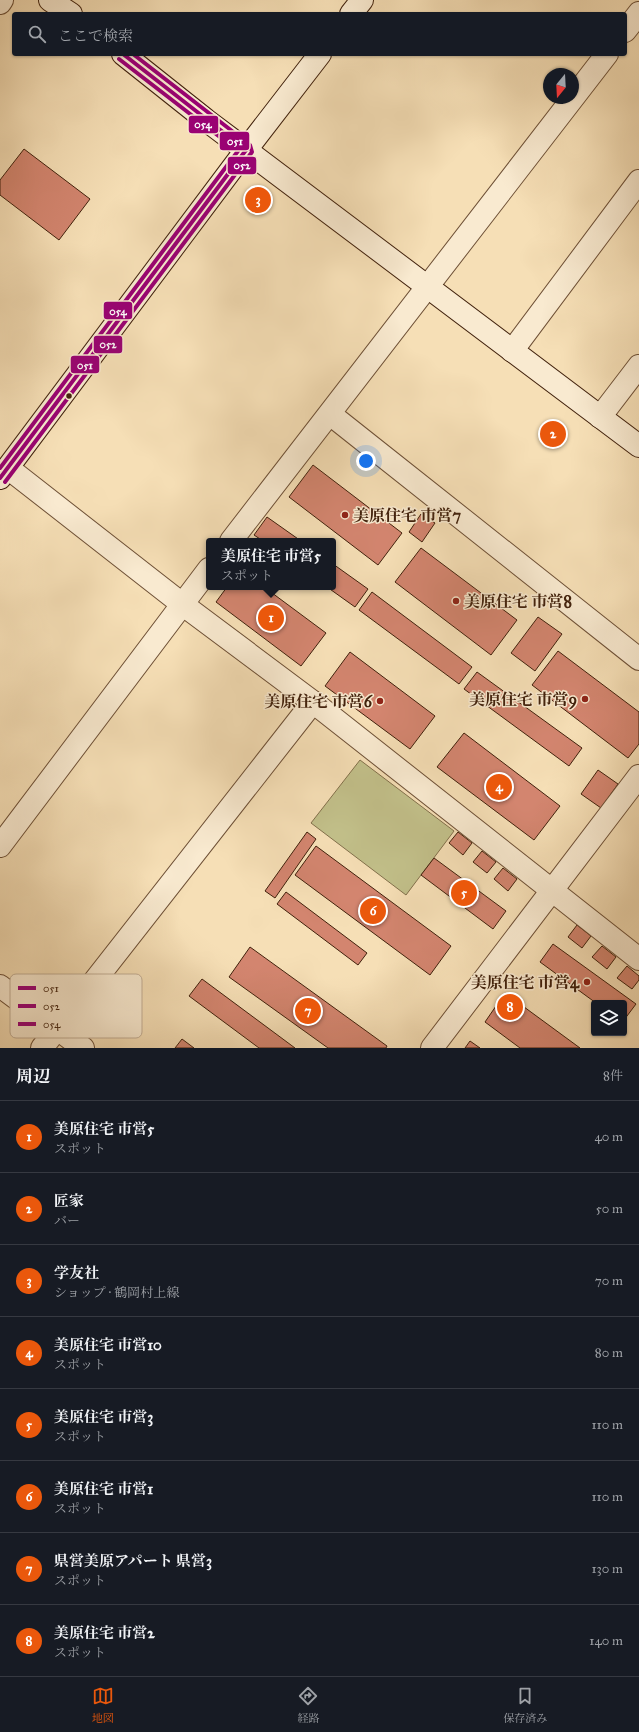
<!DOCTYPE html>
<html lang="ja">
<head>
<meta charset="utf-8">
<style>
  :root { --surface:#171b24; --page:#20242c; --text:#f1f3f6; --muted:#9ea1a6; --line:#363941; --accent:#ea580c }
  body { margin:0; font-family:"IM FELL Great Primer","Noto Serif JP",serif; background:var(--page); color:var(--text) }
  .controls { position:absolute; right:12px; bottom:12px; display:grid; overflow:hidden; border-radius:4px; box-shadow:0 1px 3px #0004 }
  .controls button { width:36px; height:36px; display:grid; place-items:center; padding:0; border:0; border-bottom:1px solid var(--line); background:var(--surface); color:var(--text); font:20px sans-serif }
  .compass { position:absolute; left:543px; top:68px; width:36px; height:36px; border-radius:50%; background:var(--surface); box-shadow:0 1px 3px #0004; rotate:198deg }
  .you { position:absolute; left:366px; top:461px; width:14px; height:14px; margin:-10px; border:3px solid #fff; border-radius:50%; background:#1a73e8; box-shadow:0 0 0 6px #1a73e833 }
  .badge { display:grid; place-items:center; width:26px; height:26px; border-radius:50%; background:var(--accent); color:#fff; font-size:13px; font-weight:700 }
  .pin { position:absolute; translate:-50% -50%; border:2px solid #fff; box-shadow:0 1px 4px #0006 }
  .popup { position:absolute; left:206px; top:538px; width:130px; height:52px; box-sizing:border-box; display:grid; place-content:center; border-radius:4px; background:var(--surface); filter:drop-shadow(0 1px 3px #0005); font-size:13px; white-space:nowrap; color:var(--muted) }
  .popup b { font-size:15px; color:var(--text) }
  .popup::after { content:''; position:absolute; left:50%; top:100%; margin-left:-8px; border:8px solid transparent; border-top-color:var(--surface) }
  .list { margin:0; padding:0; list-style:none }
  h2 { display:flex; justify-content:space-between; align-items:center; height:52px; margin:0; padding:0 16px; font-size:17px }
  h2 small { font-size:13px; font-weight:400; color:var(--muted) }
  .list li { display:grid; grid-template-columns:26px 1fr auto; gap:12px; align-items:center; box-sizing:border-box; height:72px; padding:0 16px; border-top:1px solid var(--line) }
  .list b { display:block; font-size:15px; white-space:nowrap }
  .list p { margin:0; font-size:13px; white-space:nowrap; color:var(--muted) }
  .list em { font-size:13px; font-style:normal; color:var(--muted) }
  .icon { flex:none; width:22px; height:22px; fill:none; stroke:currentColor; stroke-width:2; stroke-linecap:round; stroke-linejoin:round }
  .map { position:relative; flex:none; width:639px; height:1048px; overflow:hidden }
  .search { position:absolute; background:var(--surface); box-shadow:0 1px 3px #0004; left:12px; right:12px; top:12px; height:44px; display:flex; align-items:center; gap:10px; box-sizing:border-box; padding:0 14px; border-radius:4px; color:var(--muted); font-size:15px }
  .sheet { height:628px; background:var(--surface) }
  nav { display:flex; justify-content:space-around; align-items:center; box-sizing:border-box; height:56px; border-top:1px solid var(--line); background:var(--surface); font-size:11px; color:var(--muted) }
  nav a { display:grid; justify-items:center; gap:2px }
  nav .on { color:var(--accent) }
  .map>svg:first-child { display:block }
</style>
</head>
<body>
<div class="map">
<svg width="639" height="1048" viewBox="0 0 639 1048">
  <rect width="100%" height="100%" fill="#f6dfb6"/>
  <filter id="stains"><feTurbulence type="fractalNoise" baseFrequency=".005" numOctaves="4"/><feColorMatrix values="0 0 0 0 .2 0 0 0 0 .09 0 0 0 0 .02 0 0 0 .5 -.17"/></filter>
  <radialGradient id="worn" r=".72"><stop offset=".6" stop-color="#630" stop-opacity="0"/><stop offset="1" stop-color="#630" stop-opacity=".3"/></radialGradient>
  <path fill="#c2c08a" stroke="#82704b" d="M360,760L454,831L406,895L311,823Z"/>
  <g fill="#d3856f" stroke="#41210c">
    <path d="M24,149L90,199L59,240L0,195V180Z"/>
    <path d="M313,465L402,533L378,565L289,497Z"/>
    <path d="M421,514L435,523L422,542L409,532Z"/>
    <path d="M267,517L301,541H263L254,535Z"/>
    <path d="M421,548L517,620L491,655L395,582Z"/>
    <path d="M333,564L368,589L355,607L327,587H333Z"/>
    <path d="M227,587H264L326,633L301,666L216,602Z"/>
    <path d="M372,592L472,667L459,684L359,610Z"/>
    <path d="M538,617L562,634L535,671L511,653Z"/>
    <path d="M558,651L639,712V744L628,758L532,685Z"/>
    <path d="M350,652L435,716L410,749L325,686Z"/>
    <path d="M477,672L582,748L569,766L464,689Z"/>
    <path d="M464,733L560,806L534,840L437,767Z"/>
    <path d="M598,770L618,784L601,808L581,794Z"/>
    <path d="M307,832L316,839L275,898L265,891Z"/>
    <path d="M458,832L472,843L463,855L449,843Z"/>
    <path d="M316,846L451,946L430,975L295,875Z"/>
    <path d="M482,851L496,862L487,873L473,862Z"/>
    <path d="M434,858L506,911L493,929L421,875Z"/>
    <path d="M503,868L517,879L508,891L494,879Z"/>
    <path d="M286,892L367,953L358,965L277,904Z"/>
    <path d="M577,925L591,936L582,948L568,937Z"/>
    <path d="M553,944L636,1004L624,1020V1003H596L540,962Z"/>
    <path d="M602,946L616,957L607,969L592,957Z"/>
    <path d="M250,947L387,1046L386,1048H328L229,977Z"/>
    <path d="M627,966L639,976V980L632,989L617,978Z"/>
    <path d="M202,979L295,1048H259L189,996Z"/>
    <path d="M505,993L580,1048H520L485,1022Z"/>
    <path d="M182,1039L194,1048H175Z"/>
    <path d="M470,1041L480,1048H465Z"/>
  </g>
  <g fill="none" stroke-linecap="round" stroke-linejoin="round">
    <g stroke="#6e5036" stroke-width="24">
      <g id="street">
        <path d="M0,3L2,0"/>
        <path d="M625,31L639,13"/>
        <path d="M512,351L639,181"/>
        <path d="M330,414L639,659"/>
        <path d="M600,417L639,366"/>
        <path d="M8,468L182,604L313,702L639,959"/>
        <path d="M231,541L607,54"/>
        <path d="M0,846L209,569"/>
        <path d="M0,986L83,1048"/>
        <path d="M42,1048L313,702"/>
        <path d="M432,1048L639,776"/>
      </g>
    </g>
    <g stroke="#41210c" stroke-width="24">
      <g id="secondary">
        <path d="M50,0L71,14"/>
        <path d="M351,14L362,0"/>
        <path d="M123,54L206,120L639,446"/>
        <path d="M0,478L246,150L320,54"/>
      </g>
    </g>
    <use href="#street" stroke="#f9ead0" stroke-width="22"/>
    <use href="#secondary" stroke="#f9ead0" stroke-width="22"/>
    <g stroke="#f9ead0" stroke-width="7">
      <path id="bus-1" d="M0,478L246,150L123,54"/>
    </g>
    <g stroke="#f9ead0" stroke-width="7">
      <path id="bus-2" d="M5,482L252,152L250,145L133,54"/>
    </g>
    <g stroke="#f9ead0" stroke-width="7">
      <path id="bus-3" d="M0,468L238,151L119,59"/>
    </g>
    <use href="#bus-1" stroke="#9a0273" stroke-width="4"/>
    <use href="#bus-2" stroke="#9a0273" stroke-width="4"/>
    <use href="#bus-3" stroke="#9a0273" stroke-width="4"/>
  </g>
  <circle fill="#41210c" stroke="#f9ead0" stroke-width="1.5" cx="69" cy="396" r="3.5"/>
  <g fill="#8f2418" stroke="#f9ead0" stroke-width="1.5">
    <circle cx="345" cy="515" r="4"/>
    <circle cx="456" cy="601" r="4"/>
    <circle cx="585" cy="699" r="4"/>
    <circle cx="380" cy="701" r="4"/>
    <circle cx="587" cy="982" r="4"/>
  </g>
  <g text-anchor="middle" dominant-baseline="central" stroke-width="3" stroke-linejoin="round" paint-order="stroke">
    <g font-size="16" font-weight="bold" fill="#41210c" stroke="#f9ead0" text-anchor="end">
      <text x="353" y="515" text-anchor="start">美原住宅 市営7</text>
      <text x="464" y="601" text-anchor="start">美原住宅 市営8</text>
      <text x="577" y="699">美原住宅 市営9</text>
      <text x="372" y="701">美原住宅 市営6</text>
      <text x="579" y="982">美原住宅 市営4</text>
    </g>
  </g>
  <rect x="10" y="974" width="132" height="64" rx="6" fill="#f9ead0" stroke="#c2ae95" stroke-width="1"/>
  <rect x="18" y="986" width="18" height="4" fill="#9a0273"/>
  <rect x="18" y="1004" width="18" height="4" fill="#9a0273"/>
  <rect x="18" y="1022" width="18" height="4" fill="#9a0273"/>
  <g font-size="11" fill="#41210c">
    <text x="43" y="992">051</text>
    <text x="43" y="1010">052</text>
    <text x="43" y="1028">054</text>
  </g>
  <g stroke="#f9ead0" stroke-width="1.5">
    <rect x="188" y="115" width="31" height="19" rx="4" fill="#9a0273"/>
    <rect x="219" y="131" width="31" height="20" rx="4" fill="#9a0273"/>
    <rect x="227" y="156" width="30" height="19" rx="4" fill="#9a0273"/>
    <rect x="103" y="301" width="30" height="19" rx="4" fill="#9a0273"/>
    <rect x="93" y="335" width="30" height="19" rx="4" fill="#9a0273"/>
    <rect x="70" y="355" width="30" height="19" rx="4" fill="#9a0273"/>
  </g>
  <g font-size="11" text-anchor="middle" font-weight="bold" fill="#fff">
    <text x="203" y="128">054</text>
    <text x="235" y="145">051</text>
    <text x="242" y="169">052</text>
    <text x="118" y="315">054</text>
    <text x="108" y="348">052</text>
    <text x="85" y="369">051</text>
  </g>
  <rect width="100%" height="100%" filter="url(#stains)"/>
  <rect width="100%" height="100%" fill="url(#worn)"/>
</svg>
<div class="controls">
<button><svg class="icon" aria-label="layers" viewBox="0 0 24 24"><path d="M12 4l9 5-9 5-9-5zM3 14l9 5 9-5"/></svg></button>
</div>
<svg class="compass" viewBox="-18 -18 36 36"><path d="M0-13l5 13h-10z" fill="#e53935"/><path d="M0 13l5-13h-10z" fill="#9ea1a6"/></svg>
<div class="you"></div>
<div class="pin badge" style="left:271px;top:618px">1</div>
<div class="popup"><b>美原住宅 市営5</b>スポット</div>
<div class="pin badge" style="left:553px;top:434px">2</div>
<div class="pin badge" style="left:258px;top:200px">3</div>
<div class="pin badge" style="left:499px;top:787px">4</div>
<div class="pin badge" style="left:464px;top:893px">5</div>
<div class="pin badge" style="left:373px;top:911px">6</div>
<div class="pin badge" style="left:308px;top:1011px">7</div>
<div class="pin badge" style="left:510px;top:1007px">8</div>
<div class="search"><svg class="icon" aria-label="search" viewBox="0 0 24 24"><circle cx="10" cy="10" r="6"/><path d="M15 15l6 6"/></svg>ここで検索</div>
</div>
<section class="sheet">
<h2>周辺<small>8件</small></h2>
<ul class="list">
<li><span class="badge">1</span><div><b>美原住宅 市営5</b><p>スポット</p></div><em>40 m</em></li>
<li><span class="badge">2</span><div><b>匠家</b><p>バー</p></div><em>50 m</em></li>
<li><span class="badge">3</span><div><b>学友社</b><p>ショップ · 鶴岡村上線</p></div><em>70 m</em></li>
<li><span class="badge">4</span><div><b>美原住宅 市営10</b><p>スポット</p></div><em>80 m</em></li>
<li><span class="badge">5</span><div><b>美原住宅 市営3</b><p>スポット</p></div><em>110 m</em></li>
<li><span class="badge">6</span><div><b>美原住宅 市営1</b><p>スポット</p></div><em>110 m</em></li>
<li><span class="badge">7</span><div><b>県営美原アパート 県営3</b><p>スポット</p></div><em>130 m</em></li>
<li><span class="badge">8</span><div><b>美原住宅 市営2</b><p>スポット</p></div><em>140 m</em></li>
</ul>
</section>
<nav>
<a class="on"><svg class="icon" aria-label="map" viewBox="0 0 24 24"><path d="M3 6l6-2 6 2 6-2v14l-6 2-6-2-6 2zM9 4v14M15 6v14"/></svg>地図</a>
<a><svg class="icon" aria-label="directions" viewBox="0 0 24 24"><path d="M12 3l9 9-9 9-9-9zM9 14v-3h6M13 9l2 2-2 2"/></svg>経路</a>
<a><svg class="icon" aria-label="saved" viewBox="0 0 24 24"><path d="M7 4h10v16l-5-4-5 4z"/></svg>保存済み</a>
</nav>
</body>
</html>
